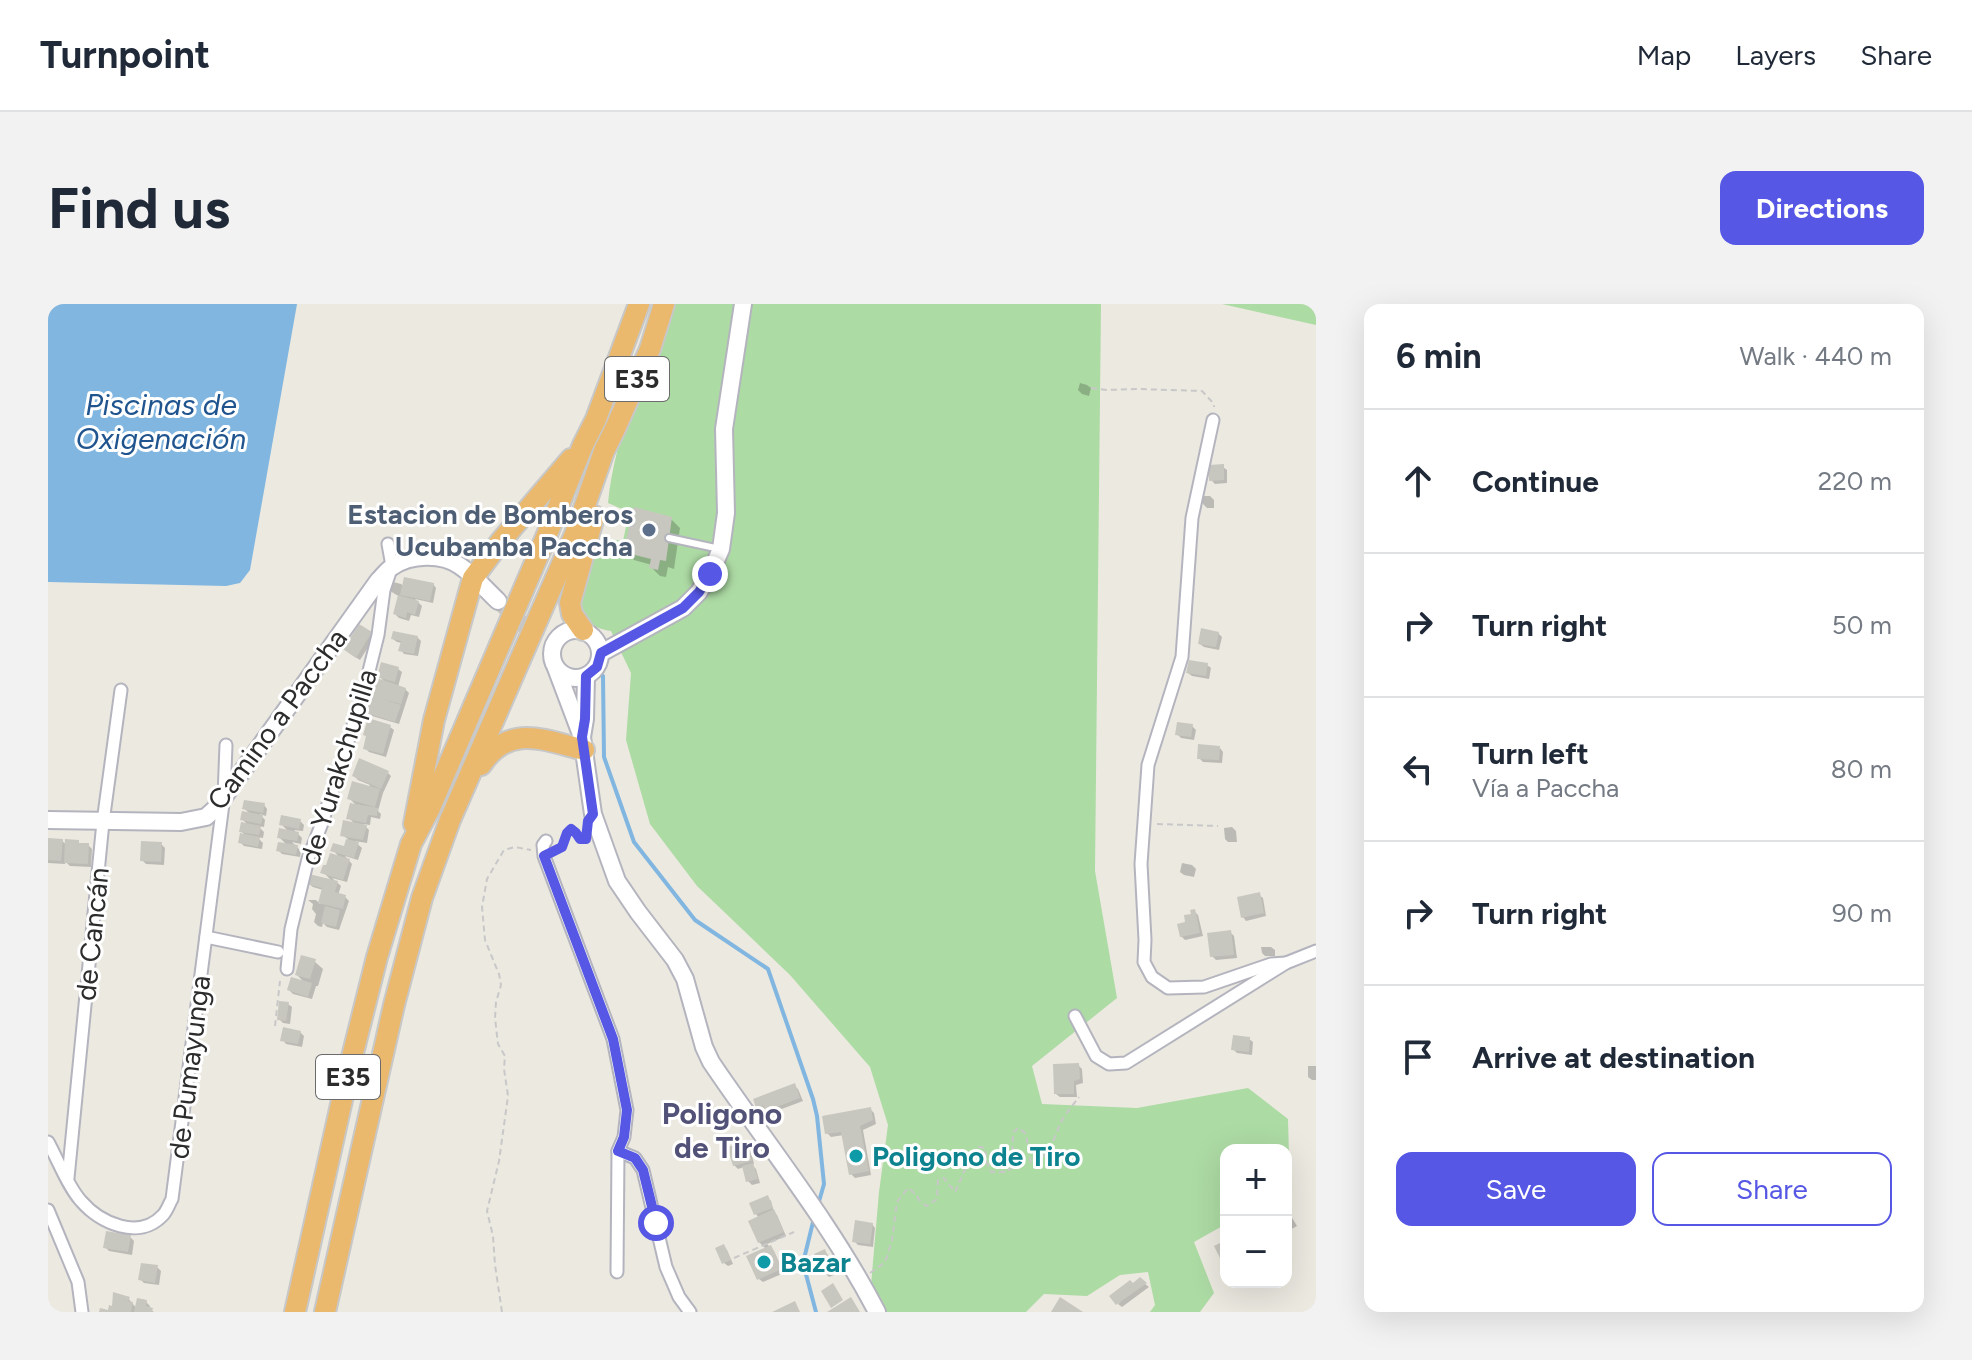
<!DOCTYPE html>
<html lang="en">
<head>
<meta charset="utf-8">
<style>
  :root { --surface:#fff; --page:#f2f2f3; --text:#1f2937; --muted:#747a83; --line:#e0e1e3; --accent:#5657e4 }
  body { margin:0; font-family:Figtree,sans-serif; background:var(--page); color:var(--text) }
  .controls { position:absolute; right:24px; bottom:24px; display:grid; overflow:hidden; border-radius:16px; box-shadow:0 8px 32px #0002 }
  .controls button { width:72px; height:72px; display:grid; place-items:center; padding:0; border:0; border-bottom:2px solid var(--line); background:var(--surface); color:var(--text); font:40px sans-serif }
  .stop { position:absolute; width:24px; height:24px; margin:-18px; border:6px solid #5657e4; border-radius:50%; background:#fff }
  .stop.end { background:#5657e4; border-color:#fff; box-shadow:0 2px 8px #0008 }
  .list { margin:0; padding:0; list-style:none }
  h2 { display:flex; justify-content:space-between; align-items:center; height:104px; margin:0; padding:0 32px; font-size:34px }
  h2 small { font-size:26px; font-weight:400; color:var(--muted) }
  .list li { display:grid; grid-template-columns:52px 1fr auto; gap:24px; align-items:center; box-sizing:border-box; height:144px; padding:0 32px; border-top:2px solid var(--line) }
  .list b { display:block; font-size:30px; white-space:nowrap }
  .list p { margin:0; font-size:26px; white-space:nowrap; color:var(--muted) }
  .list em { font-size:26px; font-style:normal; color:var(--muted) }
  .actions { display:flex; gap:16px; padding:24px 32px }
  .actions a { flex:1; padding:18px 0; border:2px solid var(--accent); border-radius:16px; text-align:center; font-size:28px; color:var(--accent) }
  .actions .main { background:var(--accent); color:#fff }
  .icon { flex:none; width:44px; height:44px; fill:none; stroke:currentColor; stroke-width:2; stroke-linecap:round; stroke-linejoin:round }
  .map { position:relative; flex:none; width:1268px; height:1008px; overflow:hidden; border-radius:16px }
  header { display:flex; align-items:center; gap:48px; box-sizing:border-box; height:112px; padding:0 40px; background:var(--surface); border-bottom:2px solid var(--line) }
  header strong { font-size:38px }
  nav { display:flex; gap:44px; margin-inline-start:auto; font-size:28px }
  .intro { display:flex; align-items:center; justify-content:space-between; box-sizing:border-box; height:192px; padding:0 48px }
  h1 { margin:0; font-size:56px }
  .button { padding:20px 36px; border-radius:16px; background:var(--accent); color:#fff; font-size:28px; font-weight:700 }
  main { display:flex; gap:48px; padding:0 48px }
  aside { flex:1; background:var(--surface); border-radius:16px; box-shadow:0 8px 32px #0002 }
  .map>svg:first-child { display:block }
</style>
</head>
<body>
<header>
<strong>Turnpoint</strong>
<nav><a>Map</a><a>Layers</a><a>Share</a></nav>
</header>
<div class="intro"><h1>Find us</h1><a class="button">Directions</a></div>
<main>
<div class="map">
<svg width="1268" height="1008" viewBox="0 0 1268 1008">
  <rect width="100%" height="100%" fill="#ece9e1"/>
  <g fill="#addba4">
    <path d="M620,0H1053L1047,567L1069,694L984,762L994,800L1089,804L1200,784L1240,815L1242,886L1238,888V846H1178V920L1146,938L1166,989L1152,1008H1102L1107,1001L1100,968L1072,971L1039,992L996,990L978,1008H836L823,981L831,888L840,821L822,763L742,671L649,582L602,520L578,436L583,369L563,327C544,324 541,319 530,303L547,243C554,231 564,236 575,237L581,208L560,199C567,130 597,65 620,0Z"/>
    <path d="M1174,0H1268V21Z"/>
  </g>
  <path fill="#81b6e0" d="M0,0H249L202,266L192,279L178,282L0,278Z"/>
  <g fill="#0003">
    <path d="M1032,79L1039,81L1043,84L1041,92L1034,90L1030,86Z"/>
    <path d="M1175,163L1179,166V179L1167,180L1163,176Z"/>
    <path d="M1155,192H1162L1166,196V204H1159L1155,200Z"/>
    <path d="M623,215L632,224L626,265L620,263L618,273L612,272L603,263L604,261L586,256L578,247Z"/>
    <path d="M345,278L353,280L356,283L385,280L388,284L385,299L367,295L374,302L371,313L363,311L361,317L351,314L347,310L352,293L342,287Z"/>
    <path d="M1170,329L1174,333L1171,346L1156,343L1152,340Z"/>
    <path d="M323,330L326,334L312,356L301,349Z"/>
    <path d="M369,333L373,337L370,352L356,350L353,346L354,339L349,338L345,335Z"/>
    <path d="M1159,361L1163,364L1161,375L1144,372L1140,369Z"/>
    <path d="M350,365L354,368L350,383L357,385L361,389L351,420L324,412L320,408L338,379L331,372Z"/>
    <path d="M1144,422L1148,426L1146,436L1133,434L1129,430Z"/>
    <path d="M342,423L346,426L338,453L321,448L317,444Z"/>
    <path d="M1172,444L1175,448L1174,459L1155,458L1151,454Z"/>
    <path d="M339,468L343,472L335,489L330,507L333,510L332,515L323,513L322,521L315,520L321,526L319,539L306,537L314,544L310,556L297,552L304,560L299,578L284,574L293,582L290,591L297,593L301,597L291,626L279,623L275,619L274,623L270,622L266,618L268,610L264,605L265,600L260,596H268L272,600L275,586L265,583L261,580L284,577L275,568L292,554L285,546L298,544L300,535L294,531L307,520L301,514L309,502L301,494L321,483L322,481L310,476L306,472Z"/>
    <path d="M216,501L219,505L218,512L212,510L217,516L216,523L210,522L216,528L215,534L209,533L215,539L214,545L196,542L192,538L199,533L193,527L201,522L195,516L202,510L196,504Z"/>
    <path d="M252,517L256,521L255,527L246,526L254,534L253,540L244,538L253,547L252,553L234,550L230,546L240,542L231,533L241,528L233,520Z"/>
    <path d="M1184,523L1188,527L1189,538H1180L1177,535L1176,524Z"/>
    <path d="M0,536L14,537L19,541L30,538L33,541H40L44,545L43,563L22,562L17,557V560L0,559Z"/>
    <path d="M113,540L117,544L116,561L98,560L94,556Z"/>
    <path d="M1134,559L1144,561L1148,565L1146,573L1136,571L1132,568Z"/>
    <path d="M1211,591L1215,594L1218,612L1198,617L1195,613Z"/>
    <path d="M1146,607L1150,611L1155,632L1137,636L1133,632Z"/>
    <path d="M1182,628L1186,632L1189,654L1168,656L1164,652Z"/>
    <path d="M1213,643H1223L1227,646V652H1217L1214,649Z"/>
    <path d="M266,657L275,665L270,682H268L264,695L245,690L241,686L258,680L249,671Z"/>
    <path d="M240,700L244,703L242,720L235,719L231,715Z"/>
    <path d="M252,728L256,732L254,743L238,740L235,736Z"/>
    <path d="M1201,735L1205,738L1204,751L1189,749L1185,745Z"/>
    <path d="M1030,761L1034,765L1035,779L1028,781L1029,793H1012L1008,790Z"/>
    <path d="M1260,762H1268V776H1264L1260,773Z"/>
    <path d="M746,782L750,785L755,797L723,809L718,805L713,806L710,803Z"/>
    <path d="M822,805L826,809L828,820L815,826L823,871L807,874L803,870L796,831L783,833L779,829Z"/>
    <path d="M698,840L702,844L706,860L704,861L708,865L712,879L704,881L700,877L696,863L690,865L686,861Z"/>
    <path d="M719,893L723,897L726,908L729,911L738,932L719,940L726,947L736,969L715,978L711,975L718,945L711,938V914L708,910Z"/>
    <path d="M1238,904L1249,922L1238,928Z"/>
    <path d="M824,920L827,924L825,943L810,941L806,937Z"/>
    <path d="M82,933L86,937L84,951L61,947L58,944Z"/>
    <path d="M676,942L679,946L685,960L680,962L676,959Z"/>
    <path d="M776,947L780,951L788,970L781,973L777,969Z"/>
    <path d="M109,963L113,967L111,981L96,979L92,975Z"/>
    <path d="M1092,976L1101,983L1074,1003L1070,1000Z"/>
    <path d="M80,994L89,1005L98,998L102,1002L101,1005L106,1008H61Z"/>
  </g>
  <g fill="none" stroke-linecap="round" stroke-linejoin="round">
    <g stroke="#81b6e0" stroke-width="4">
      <path d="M555,372L556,453L586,538L647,616L720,665L765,795L769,812L776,880L770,901"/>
      <path d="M766,914L755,959L768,1008"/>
    </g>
  </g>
  <g fill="#c8c7bf">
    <path d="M1176,160V176L1161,177V161Z"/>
    <path d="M586,203L624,213L618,257L612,256L610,266L601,264L603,255L575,248Z"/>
    <path d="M356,273L386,279L382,297L352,291Z"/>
    <path d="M350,291L371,297L367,311L359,308L358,314L345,310Z"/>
    <path d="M311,320L324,328L308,354L295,345Z"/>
    <path d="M1153,324L1171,328L1168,343L1150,340Z"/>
    <path d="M345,327L370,332L366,350L350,347L353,337L343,335Z"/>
    <path d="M1141,356L1160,359L1158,372L1138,369Z"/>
    <path d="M333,358L351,363L347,378L329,373Z"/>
    <path d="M329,374L358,384L353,400L332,394L353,401L347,418L318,409Z"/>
    <path d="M320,414L343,421L335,450L315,445L318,432L315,431Z"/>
    <path d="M1129,418L1145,420L1143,433L1127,431Z"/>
    <path d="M1150,440L1172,442L1171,456L1149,455Z"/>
    <path d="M311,454L341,467L333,485L304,472Z"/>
    <path d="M304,477L332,485L327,503L299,495Z"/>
    <path d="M196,496L217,499L215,509L194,505Z"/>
    <path d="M302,499L330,504L329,512L320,511L318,519L298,515Z"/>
    <path d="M194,507L215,511L213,520L192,516Z"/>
    <path d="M233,511L253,515L251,525L231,521Z"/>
    <path d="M295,516L319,521L315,536L292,532Z"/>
    <path d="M193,518L213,522L211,531L191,528Z"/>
    <path d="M231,524L251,528L249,537L229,534Z"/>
    <path d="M192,529L212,533L210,543L190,539Z"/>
    <path d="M0,534L15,535L13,557L0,556Z"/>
    <path d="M17,535L31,536V539H41L40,560L16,559Z"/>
    <path d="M298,535L311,538L306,554L282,547L285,539L296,542Z"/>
    <path d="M93,537L114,538L113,558L92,557Z"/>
    <path d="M230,538L250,541L248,551L228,547Z"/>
    <path d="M282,549L302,555L295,576L272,569L275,561H278Z"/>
    <path d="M261,570L290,577L287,588L298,591L295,605L270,599L274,584L259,580Z"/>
    <path d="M1212,588L1216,609L1193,614L1189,593Z"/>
    <path d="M277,602L292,606L288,623L273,619Z"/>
    <path d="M1147,605L1152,629L1132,633L1129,620L1137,618L1136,611L1143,610L1142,606Z"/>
    <path d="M1183,626L1186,651L1162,653L1159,629Z"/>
    <path d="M253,651L268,655L262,675L247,671Z"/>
    <path d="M243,673L264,679L260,693L239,686Z"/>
    <path d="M231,697L241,698L238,717L229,716Z"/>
    <path d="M235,723L253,727L250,740L232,737Z"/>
    <path d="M1185,731L1202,733L1201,748L1183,746Z"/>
    <path d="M1031,759L1032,775L1026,777V790H1006L1005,760Z"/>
    <path d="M747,779L752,794L718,807L715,801L708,804L705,795Z"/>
    <path d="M823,803L825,816L812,822L821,867L801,871L793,828L777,830L774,812Z"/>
    <path d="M698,838L704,857L685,862L679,843Z"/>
    <path d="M705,859L710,875L698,878L694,862Z"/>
    <path d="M720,891L725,904L706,911L701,899Z"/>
    <path d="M726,905L736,928L710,939L700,917Z"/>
    <path d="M807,916L825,919L822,940L804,938Z"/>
    <path d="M58,927L83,931L80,948L55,944Z"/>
    <path d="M1178,936V956L1174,958L1166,942Z"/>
    <path d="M676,940L683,956L674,960L667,944Z"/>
    <path d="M723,941L734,965L709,976L698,952Z"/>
    <path d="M777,945L786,966L776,970L766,950Z"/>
    <path d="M93,959L110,961L107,979L90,976Z"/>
    <path d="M1092,973L1099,979L1068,1001L1061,992L1082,976L1085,979Z"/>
    <path d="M785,979L795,996L783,1004L773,987Z"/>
    <path d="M65,988L82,993L80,997L85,998L83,1008H51L52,1004L60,1006L61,1001L64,1002Z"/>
    <path d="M803,993L812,1008H779Z"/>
    <path d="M1012,993L1035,1008H1003Z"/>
    <path d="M89,994L99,996L98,1002L105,1004L104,1008H86Z"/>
    <path d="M747,997L752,1008H724Z"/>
  </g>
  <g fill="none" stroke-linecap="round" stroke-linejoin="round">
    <path stroke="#c6c3bd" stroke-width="16" stroke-dasharray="16 8" stroke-linecap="butt" d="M450,297L491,336"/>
    <g stroke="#b4b4be" stroke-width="10">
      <g id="lane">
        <path d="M550,209L582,218"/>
        <path d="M621,234L672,245"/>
      </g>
    </g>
    <g stroke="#b4b4be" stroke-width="15">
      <g id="street">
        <path d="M1165,116L1144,214L1134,353L1100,461L1093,560L1097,636L1096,658L1104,673L1120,684L1156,683L1223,660L1238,659"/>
        <path d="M498,537L495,541L496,552L565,735L579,806L576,833L570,847L587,854L595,866L618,963L631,993L642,1008"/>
        <path d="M158,633L230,648"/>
        <path d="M239,665L243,625L260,555L274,519L316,387L330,331L336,286L344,262L340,240"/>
        <path d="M1027,712L1048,752L1061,760L1078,759L1238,659L1268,647"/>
        <path d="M0,838C10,856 20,883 33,897C52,919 91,937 115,911C119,907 121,900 124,895L176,492L178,441"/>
        <path d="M20,874L55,518L73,386"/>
        <path d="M0,906L30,978L34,1008"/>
        <path d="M569,968L570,847"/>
      </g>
    </g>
    <g stroke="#b4b4be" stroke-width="20">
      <g id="secondary">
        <circle cx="528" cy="350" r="24"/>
        <path d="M553,349L635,304L651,288L662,270L673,245L678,209L676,125L695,0"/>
        <path d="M508,364L534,433L545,510L569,577L590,608L627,656L637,675L656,743L663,758C719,841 783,919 829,1008"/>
        <path d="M534,433L537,415L538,372"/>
        <path d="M0,516L133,518L158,513L168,504L330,277C335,272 339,266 344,263C362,250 394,249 412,262C426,271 438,286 450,297"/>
      </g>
    </g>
    <g stroke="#c8c8c8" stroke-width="24">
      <g id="highway">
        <path d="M535,326L524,310L522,299L546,212"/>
        <path d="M433,461C461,419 496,436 536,446"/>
        <path d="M366,520L386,416L425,274L453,237L523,155"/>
        <path d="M247,1008L300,769L329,653L363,540L382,504L498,233L535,141L548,115L591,0"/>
        <path d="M277,1008L346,701L374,594L402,516L527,230L556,147L567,125L602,45L616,0"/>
      </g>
    </g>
    <g stroke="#c8c8c8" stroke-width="2" stroke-dasharray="6 4" stroke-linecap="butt">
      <path d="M1043,84L1059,86L1089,85L1154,87L1166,100V103"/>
      <path d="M1109,520L1170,522"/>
      <path d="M507,546C518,542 515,532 523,525L528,529L532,535H538V533"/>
      <path d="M227,722L232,677"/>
      <path d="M686,954L746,928"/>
      <path d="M822,969L836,959L839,953L844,936L849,898L860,884C869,889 870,898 879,902L889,895L890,876L896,874L907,888C913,876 922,850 931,843L937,844L939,859L943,868H959L964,863L965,828L971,824L978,830L983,860C1002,853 1005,836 1012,820C1017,810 1025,801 1031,793"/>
      <path d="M454,1008L447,961L445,932L439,907L451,857L460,792L456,765L457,752L450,740L447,714L448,698L453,681L451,670L437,636L434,603L439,575L456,546L467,543L483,546"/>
    </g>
    <use href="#lane" stroke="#fff" stroke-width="6"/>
    <use href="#street" stroke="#fff" stroke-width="11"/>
    <use href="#secondary" stroke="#fff" stroke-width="16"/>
    <use href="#highway" stroke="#eab96d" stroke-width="20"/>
  </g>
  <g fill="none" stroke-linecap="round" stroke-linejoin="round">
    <path stroke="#5657e4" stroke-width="10" d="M608,919L595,866L587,854L570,847L576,833L579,806L565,735L496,552L514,543L519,529L523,525L528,529L532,535H538L540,517L545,510L534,433L537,415L538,372L549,363L553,349L635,304L651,288L662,270"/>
  </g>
  <circle fill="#5c6f8a" stroke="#fff" stroke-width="3" cx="601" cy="226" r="8"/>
  <g fill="#0f9aa8" stroke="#fff" stroke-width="3">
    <circle cx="808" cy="852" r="8"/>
    <circle cx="716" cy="958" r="8"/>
  </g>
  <g text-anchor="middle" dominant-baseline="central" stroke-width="6" stroke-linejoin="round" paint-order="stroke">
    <g fill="#fff" stroke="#6b6b6b" stroke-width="2">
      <rect x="557" y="53" width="64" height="44" rx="6"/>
      <rect x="268" y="751" width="64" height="44" rx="6"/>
    </g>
    <g font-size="26" font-weight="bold" fill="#2c2c2c">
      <text x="589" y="75">E35</text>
      <text x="300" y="773">E35</text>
    </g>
    <g font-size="28" font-weight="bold" fill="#4e5e75" stroke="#fff" text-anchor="end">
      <text x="585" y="210">Estacion de Bomberos<tspan x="585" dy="32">Ucubamba Paccha</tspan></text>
    </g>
    <g font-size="28" fill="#2c2c2c" stroke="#fff">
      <text transform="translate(229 415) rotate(-54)">Camino a Paccha</text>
      <text transform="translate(290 463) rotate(-73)">de Yurakchupilla</text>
      <text transform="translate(44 630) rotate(-84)">de Cancán</text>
      <text transform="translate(141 763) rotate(-83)">de Pumayunga</text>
    </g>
    <g font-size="28" font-weight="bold" fill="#0d838f" stroke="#fff" text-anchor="start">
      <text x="824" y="852">Poligono de Tiro</text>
      <text x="732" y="958">Bazar</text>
    </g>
    <g font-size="30" font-style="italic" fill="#1f548e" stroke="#fff">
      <text x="113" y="100">Piscinas de<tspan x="113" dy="34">Oxigenación</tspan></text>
    </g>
    <g font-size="30" font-weight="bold" fill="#525278" stroke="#fff">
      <text x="674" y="809">Poligono<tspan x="674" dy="34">de Tiro</tspan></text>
    </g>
  </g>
</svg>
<div class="controls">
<button>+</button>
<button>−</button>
</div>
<div class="stop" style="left:608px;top:919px"></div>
<div class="stop end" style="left:662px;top:270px"></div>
</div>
<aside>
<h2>6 min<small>Walk · 440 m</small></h2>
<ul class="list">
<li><svg class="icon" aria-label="ahead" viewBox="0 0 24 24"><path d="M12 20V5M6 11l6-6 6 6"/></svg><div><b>Continue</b></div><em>220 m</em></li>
<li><svg class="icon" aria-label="right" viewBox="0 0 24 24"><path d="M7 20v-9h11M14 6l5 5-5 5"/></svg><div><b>Turn right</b></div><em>50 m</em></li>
<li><svg class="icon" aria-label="left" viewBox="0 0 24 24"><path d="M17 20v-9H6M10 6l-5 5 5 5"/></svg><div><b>Turn left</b><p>Vía a Paccha</p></div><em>80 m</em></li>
<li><svg class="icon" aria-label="right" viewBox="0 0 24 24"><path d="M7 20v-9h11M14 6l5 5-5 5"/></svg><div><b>Turn right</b></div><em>90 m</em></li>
<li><svg class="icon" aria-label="arrive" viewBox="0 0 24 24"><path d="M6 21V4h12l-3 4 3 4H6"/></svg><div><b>Arrive at destination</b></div></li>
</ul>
<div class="actions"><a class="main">Save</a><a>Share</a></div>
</aside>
</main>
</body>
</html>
